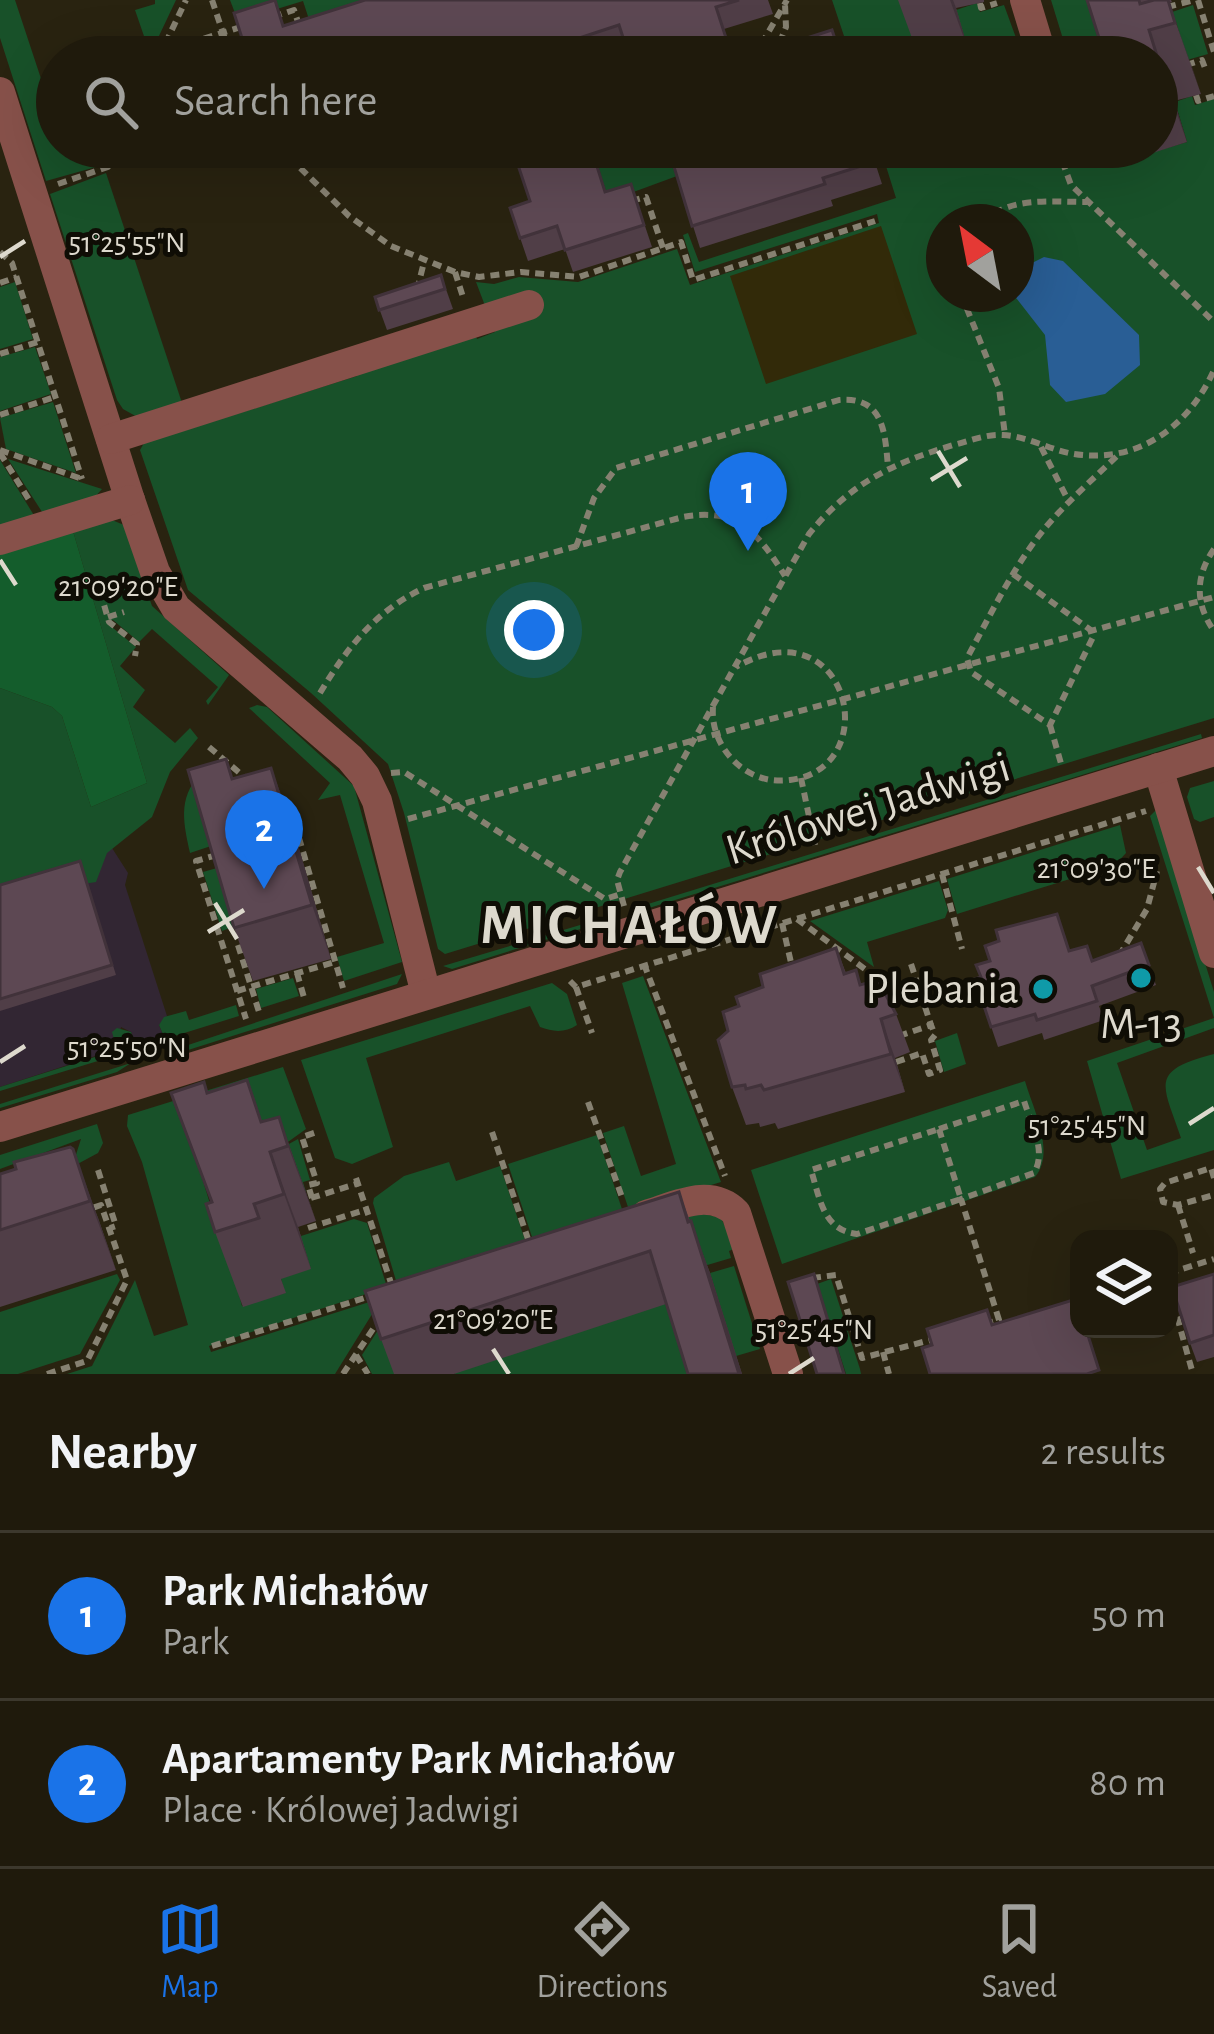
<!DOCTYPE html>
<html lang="en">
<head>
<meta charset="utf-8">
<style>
  :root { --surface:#1f1a0c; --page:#2c271a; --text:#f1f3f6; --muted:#a1a19d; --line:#3c382d; --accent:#1a73e8 }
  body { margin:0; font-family:"Alegreya Sans",sans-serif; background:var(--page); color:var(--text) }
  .controls { position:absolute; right:36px; bottom:36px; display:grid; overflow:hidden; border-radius:24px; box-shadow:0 12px 48px #0002 }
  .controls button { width:108px; height:108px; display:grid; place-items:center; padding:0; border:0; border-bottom:3px solid var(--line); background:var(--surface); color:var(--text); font:60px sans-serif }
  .compass { position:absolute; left:926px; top:204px; width:108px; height:108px; border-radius:50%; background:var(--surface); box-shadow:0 12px 48px #0002; rotate:328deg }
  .you { position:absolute; left:534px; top:630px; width:42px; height:42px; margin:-30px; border:9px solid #fff; border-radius:50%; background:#1a73e8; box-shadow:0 0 0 18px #1a73e833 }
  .badge { display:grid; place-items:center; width:78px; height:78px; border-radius:50%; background:var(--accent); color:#fff; font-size:39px; font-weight:700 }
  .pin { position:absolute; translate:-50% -99px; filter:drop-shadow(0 3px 6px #0008) }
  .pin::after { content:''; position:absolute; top:63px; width:42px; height:36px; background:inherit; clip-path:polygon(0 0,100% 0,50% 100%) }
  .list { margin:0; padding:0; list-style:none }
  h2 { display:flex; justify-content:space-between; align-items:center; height:156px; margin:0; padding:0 48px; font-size:51px }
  h2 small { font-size:39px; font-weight:400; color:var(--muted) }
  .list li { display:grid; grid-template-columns:78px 1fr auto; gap:36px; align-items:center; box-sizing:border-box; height:168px; padding:0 48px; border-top:3px solid var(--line) }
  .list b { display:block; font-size:45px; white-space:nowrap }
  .list p { margin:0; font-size:39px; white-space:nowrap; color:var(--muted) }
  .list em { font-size:39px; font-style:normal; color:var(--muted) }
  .icon { flex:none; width:66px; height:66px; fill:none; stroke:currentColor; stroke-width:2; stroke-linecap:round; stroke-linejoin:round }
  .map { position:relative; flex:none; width:1214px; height:1374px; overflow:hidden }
  .search { position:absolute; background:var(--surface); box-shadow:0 12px 48px #0002; left:36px; right:36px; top:36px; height:132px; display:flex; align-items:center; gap:30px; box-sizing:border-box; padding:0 42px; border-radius:66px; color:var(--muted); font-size:45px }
  .sheet { height:492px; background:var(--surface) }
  nav { display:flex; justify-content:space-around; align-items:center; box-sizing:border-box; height:168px; border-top:3px solid var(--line); background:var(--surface); font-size:33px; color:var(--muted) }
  nav a { display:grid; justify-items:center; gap:6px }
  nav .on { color:var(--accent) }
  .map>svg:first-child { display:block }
</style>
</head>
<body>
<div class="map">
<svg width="1214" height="1374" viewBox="0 0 1214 1374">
  <rect width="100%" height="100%" fill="#292310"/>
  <path fill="#322633" d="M112,848L128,873L125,885L167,1016L159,1025L165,1039L137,1049L131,1032L121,1027L117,1049L0,1087V879Z"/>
  <g fill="#185129" fill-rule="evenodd">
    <path d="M0,0H15L57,127V147H106L101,159L103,165L46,181L0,38Z"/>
    <path d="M155,0H176L149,57H104L103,53L145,39L135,10L155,4Z"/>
    <path d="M230,0H439L316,41L303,1L238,21Z"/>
    <path d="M832,0H902L919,57H851Z"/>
    <path d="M1051,0H1090L1108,57H1032L1030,49L1063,39Z"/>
    <path d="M977,3L980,12L1004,5L1023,57H942L968,49L956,10Z"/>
    <path d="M1193,5L1208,54L1187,60L1176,22L1166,14Z"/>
    <path d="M1192,96L1195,105L1214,99V718L445,954L438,949L404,813L388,764L311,693L188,590L140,450L144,443L357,376L355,369L474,331L477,339L495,332L476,282L494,284L519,277L578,282L677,249L690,285L879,223L877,214L695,272L683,235L688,233L699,262L896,198L880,147H1051L1054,155L1061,154L1060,147H1137L1140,156L1187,142L1175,102ZM944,222H1016V294H944Z"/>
    <path d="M592,147H672L677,176L609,201Z"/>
    <path d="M106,173L183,406L139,418L123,409L117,400L50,194Z"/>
    <path d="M15,282L33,339L0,349V287Z"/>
    <path d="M35,347L51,394L0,411V357Z"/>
    <path d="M53,402L76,473L6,449L0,418Z"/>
    <path d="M8,459L102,489L94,498L44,515Z"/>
    <path d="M0,460L35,517L0,528Z"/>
    <path d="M112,520L124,525L152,606L229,675L208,705L206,701L218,687L152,629L139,642L113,620L107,623L136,647L120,666L145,690L133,707L175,743L190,728L198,738L170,772L152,817L107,853L96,882L0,897V688L52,707L62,716L91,807L147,783L73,531Z"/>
    <path d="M257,705L267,707L354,786L402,962L344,981L337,957L384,943L340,795L318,800L330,783L249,708Z"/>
    <path d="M1201,734L1202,738L636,912L635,908Z"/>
    <path d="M200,775L214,845L190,853C184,825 177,798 200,775Z"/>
    <path d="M1214,781V817L1200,822L1194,819L1187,797L1190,788Z"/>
    <path d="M1157,809L1214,992V1028L1117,1063L1147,1150L1181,1138C1163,1084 1148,1071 1214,1054V1150L1121,1179L1087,1061L1214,1018L1150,816Z"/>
    <path d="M1120,825L1126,853L1115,865L957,914L947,879Z"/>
    <path d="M217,868L235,926L222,931L203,872Z"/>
    <path d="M939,881L948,910L945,918L867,942L874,967L810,921Z"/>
    <path d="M617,914L619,917L452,969L443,966Z"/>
    <path d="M402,974L397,984L185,1051L176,1049Z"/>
    <path d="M643,976L721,1182L629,1210L603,1133L624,1126L641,1176L676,1164L622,983Z"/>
    <path d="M293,978L299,996L261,1008L256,989Z"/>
    <path d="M552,983L567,994L577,1025C565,1033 553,1032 540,1027L530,1006L366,1058L393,1147L352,1164L335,1158L301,1060Z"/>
    <path d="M236,1005L239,1016L165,1039L159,1025L164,1017L186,1011L189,1020Z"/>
    <path d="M117,1028L131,1032L137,1049L0,1091V1087L117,1050L112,1032Z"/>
    <path d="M957,1033L966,1064L944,1072L935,1041Z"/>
    <path d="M131,1063L117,1072L0,1108V1104Z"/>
    <path d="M283,1067L306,1129L274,1152L298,1139L310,1180L303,1182L306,1192L199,1168L212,1210H217L242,1306L285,1293L281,1279L301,1236L354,1219L367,1223L387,1287L209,1346L211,1352L382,1298L335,1374H67L92,1366L135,1280L154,1336L188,1325L142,1162L127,1126L128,1115Z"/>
    <path d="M1025,1081C1033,1109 1056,1152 1035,1177L782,1264L751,1170Z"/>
    <path d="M97,1124L103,1143L98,1153L72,1167L81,1139L0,1169V1155Z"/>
    <path d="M597,1135L623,1212L533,1240L508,1164Z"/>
    <path d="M449,1162L456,1181L500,1166L526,1243L397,1284L373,1203L374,1198L404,1176Z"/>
    <path d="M694,1211L721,1218L736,1248L729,1251L731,1258L704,1266L685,1213Z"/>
    <path d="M734,1266L760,1349L736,1356L710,1273Z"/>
    <path d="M117,1274L120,1280L80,1354L18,1374H0V1312Z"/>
    <path d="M831,1279L860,1369L861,1374H846L817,1284Z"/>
    <path d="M665,1290L691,1374H455L454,1371Z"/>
    <path d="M394,1305V1374H372L362,1355Z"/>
  </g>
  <path fill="#145d2c" d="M73,531L147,783L91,807L62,716L52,707L0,688V552Z"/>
  <path fill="#322a09" d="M881,226L917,334L766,384L730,276Z"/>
  <path fill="#295e95" d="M1044,257L1063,261L1139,335L1140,365L1105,394L1066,402L1050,385L1045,335L1013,294H1016L1018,270Z"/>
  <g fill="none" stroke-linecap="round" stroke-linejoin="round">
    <g stroke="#868171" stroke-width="6" stroke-dasharray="9 6" stroke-linecap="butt">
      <path d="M212,0L231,57"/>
      <path d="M1198,0L1214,52"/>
      <path d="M980,3L981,8L997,3"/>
      <path d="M1167,7L1195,0"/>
      <path d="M273,17L294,10L300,28"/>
      <path d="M161,52L244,26"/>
      <path d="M159,57L186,0"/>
      <path d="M754,57L787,0"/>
      <path d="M774,57L786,27L785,4"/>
      <path d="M1186,65L1202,60L1205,68"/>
      <path d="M1196,95L1198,101L1214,96"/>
      <path d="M279,147L349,216L391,246L455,272L479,277L521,272L579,277L681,242L693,280L875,221"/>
      <path d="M1057,147L1071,185L1214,322"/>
      <path d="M58,184L108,167L118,147"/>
      <path d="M631,201L646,197L663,248"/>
      <path d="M982,222C1012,196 1049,202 1087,202"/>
      <path d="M0,252L12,263L82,479"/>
      <path d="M455,272L463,297"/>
      <path d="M0,283L17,277"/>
      <path d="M417,290L424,262"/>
      <path d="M961,294L999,388L1005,435"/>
      <path d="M0,354L38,342"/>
      <path d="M0,415L55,397"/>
      <path d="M1041,447L1069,502"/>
      <path d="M0,450L82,479"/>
      <path d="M0,453L31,503"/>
      <path d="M576,547L594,498L616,468L839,400C884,396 885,433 888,467"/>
      <path d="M1214,549C1195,576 1195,604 1214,631"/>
      <path d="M1013,574L1092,631L1093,637L1050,725L971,672L967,658C991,614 1013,567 1045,528C1067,502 1093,479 1118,455"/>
      <path d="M100,591L109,622L137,644L135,656"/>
      <path d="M108,617L124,612"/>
      <path d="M320,693C347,648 375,611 424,588L683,517C738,507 758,533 785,576"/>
      <path d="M713,707C711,732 724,756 745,770C759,779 773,782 790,780C886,768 849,603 736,667"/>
      <path d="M1050,725L1062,767"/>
      <path d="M209,747L248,780"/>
      <path d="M391,773L404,772L605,899L621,894"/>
      <path d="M801,778L815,845"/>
      <path d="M285,812L294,821L343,988"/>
      <path d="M408,819L1214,597"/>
      <path d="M217,855L196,861L246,1019"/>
      <path d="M942,874L962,949"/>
      <path d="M624,906L617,880L620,872L809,534C851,482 895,462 957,444C972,440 987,434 1003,435C1027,436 1050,450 1074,454C1139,464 1189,426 1214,370"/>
      <path d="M797,919L892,989L917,980"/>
      <path d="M782,923L792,967"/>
      <path d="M238,945L260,1015"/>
      <path d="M1119,956L1147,909L1157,871"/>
      <path d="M644,964L725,1176"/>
      <path d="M911,964L931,1025"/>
      <path d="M297,973L305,1001"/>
      <path d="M570,981L576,987L1146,811"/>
      <path d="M576,987L592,1033"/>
      <path d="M237,991L335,962"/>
      <path d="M896,1062L922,1053L929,1074L940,1070L931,1040L935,1035L931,1025L899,1036"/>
      <path d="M588,1102L623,1200"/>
      <path d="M939,1129L1024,1101C1031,1124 1047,1151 1034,1173L961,1199L999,1320L985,1324"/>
      <path d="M939,1129L961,1199L857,1234C823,1230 820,1199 811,1170Z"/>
      <path d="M492,1132L530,1245"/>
      <path d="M98,1170L116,1226L110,1228"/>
      <path d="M356,1178L393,1289"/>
      <path d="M1214,1178L1211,1168L1165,1183L1160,1189L1163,1202L1178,1205L1214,1195"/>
      <path d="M311,1198L359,1183"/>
      <path d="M312,1198L308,1185L317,1183L302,1137L317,1132"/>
      <path d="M1178,1205L1193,1253"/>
      <path d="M308,1228L368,1209"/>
      <path d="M1169,1273L1214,1259"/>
      <path d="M812,1278L836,1275L862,1358L938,1338"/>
      <path d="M1169,1288L1193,1374"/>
      <path d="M212,1346L374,1295"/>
      <path d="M883,1352L889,1374"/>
      <path d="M356,1355L368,1374"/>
      <path d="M47,1374L87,1361L127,1280L101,1205L89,1209"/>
      <path d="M343,1374L381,1317"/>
    </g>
    <g stroke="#87514a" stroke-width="30">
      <path d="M1025,0L1039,46"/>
      <path d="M0,92L130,500L155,572L176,608L350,758L365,776L377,801L426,994"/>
      <path d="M111,439L529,305"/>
      <path d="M0,540L130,500"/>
      <path d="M1158,768L1214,953"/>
      <path d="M0,1127L1214,751"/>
      <path d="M646,1215C676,1206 710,1187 736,1213L788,1374"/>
    </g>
  </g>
  <g fill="#503e47">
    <path d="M365,0H768L773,14L724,29L729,45L757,54L842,57H629L626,47L596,57H248L284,26Z"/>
    <path d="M898,0H984V2L956,8L968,49L942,57H919Z"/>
    <path d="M1087,0H1171L1172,2L1169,3L1201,94L1174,101L1187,142L1140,157L1136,147H1157V57Z"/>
    <path d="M512,147H592L606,192L631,184L652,247L573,272L565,249L528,261L510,208L530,201Z"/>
    <path d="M668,147H870L882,184L831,200L833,206L700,248Z"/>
    <path d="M441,275L453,309L387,330L375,297Z"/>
    <path d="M226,759L233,779L291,821L331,959L253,981L234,928Z"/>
    <path d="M80,861L116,975L0,1011V885Z"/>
    <path d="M1141,943L1156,985L1099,1006L1104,1020L1044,1040L1042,1033L998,1047L975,979L1070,951L1093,961Z"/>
    <path d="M836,948L846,973L896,1014L910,1052L895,1058L905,1092L778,1129L775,1123L760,1127L759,1123L746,1125L732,1087L728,1031L739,1006L763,987Z"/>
    <path d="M208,1092L263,1122L279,1117L316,1221L298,1227L311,1269L281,1279L286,1293L243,1307L215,1232L211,1202Z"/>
    <path d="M70,1147L98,1218L116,1270L0,1307V1174Z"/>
    <path d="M679,1192L710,1273L742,1374H688L666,1304L454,1374H394L381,1339Z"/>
    <path d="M1214,1274V1357L1197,1362L1190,1343Z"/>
  </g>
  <g fill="#41323a">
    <path d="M950,0H953L956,8L968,49Z"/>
    <path d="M1168,0L1192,67L1201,94Z"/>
    <path d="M1149,30L1174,101L1187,142L1162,72Z"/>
    <path d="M271,768L291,821L331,959L312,905Z"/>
    <path d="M881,1019L895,1058L905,1092L891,1054Z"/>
    <path d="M279,1117L306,1192L316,1221L288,1146Z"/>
    <path d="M73,1149L98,1218L116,1270L90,1201Z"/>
    <path d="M270,1152L298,1227L311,1269L284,1194Z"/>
    <path d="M691,1221L710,1273L742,1374H739Z"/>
  </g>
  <g fill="#5d4853" stroke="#41323a" stroke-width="3">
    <path d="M275,0L283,26L365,0H739L716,7L728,44L757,54L832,30L841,57H642L639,46L627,50L619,25L558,45L562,57H458L456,50L434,57H248L234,13Z"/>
    <path d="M1087,0H1139L1140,4L1154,0H1168L1175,23L1149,30L1162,72L1157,73V57H1105Z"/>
    <path d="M512,147H591L605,192L631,184L644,225L565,250L557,226L520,238L510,208L530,201Z"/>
    <path d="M668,147H869L874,162L823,178L825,184L692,226Z"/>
    <path d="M441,275L445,289L379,310L375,297Z"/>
    <path d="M226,759L232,779L271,768L312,905L234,928L188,770Z"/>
    <path d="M80,861L112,965L0,999V885Z"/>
    <path d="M1057,914L1069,951L1087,946L1092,961L1141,943L1149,965L1092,986L1097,1001L1037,1020L1035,1014L991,1027L975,979L981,977L976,965L990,961L985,946L999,941L996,930Z"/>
    <path d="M836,948L844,974L856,970L860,985L878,980L896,1014L881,1019L891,1054L764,1090L761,1085L746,1089L745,1085L732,1087L718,1040L728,1031L723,1012L739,1006L736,997L763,987L760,974Z"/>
    <path d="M247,1080L261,1122L279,1117L288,1146L270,1152L284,1194L254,1204L259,1218L215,1232L206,1204L212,1202L171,1093L204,1082L207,1093Z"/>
    <path d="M70,1147L73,1149L90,1201L0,1230V1174L16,1169L14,1162Z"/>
    <path d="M679,1192L688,1222L691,1221L739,1374H688L650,1251L381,1339L365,1291Z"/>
    <path d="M814,1274L844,1374H817L788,1282Z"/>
    <path d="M1214,1274V1335L1190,1343L1172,1287Z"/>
    <path d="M1076,1299L1079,1307V1329H1086L1099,1370L1087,1374H930L922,1348L932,1345L927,1329L987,1310L992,1325Z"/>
  </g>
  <path fill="none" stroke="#ddd9cd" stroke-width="4.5" d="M0,257L25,241M938,451L960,487M931,480L967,458M0,560L16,585M1198,867L1214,893M215,903L237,939M208,932L244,910M0,1062L25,1046M1189,1124L1214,1108M493,1349L509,1374M789,1374L814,1358"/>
  <g fill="#0f9aa8" stroke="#0f0d05" stroke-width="4.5">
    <circle cx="1141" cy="978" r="12"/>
    <circle cx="1043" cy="989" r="12"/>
  </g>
  <g text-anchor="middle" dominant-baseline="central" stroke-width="10" stroke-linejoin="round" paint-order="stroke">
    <g font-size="45" fill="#ddd9cd" stroke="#0f0d05">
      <text transform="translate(868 809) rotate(-17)">Królowej Jadwigi</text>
    </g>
    <g font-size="45" fill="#ddd9cd" stroke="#0f0d05" text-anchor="end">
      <text x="1019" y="989">Plebania</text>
      <text x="1141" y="1024" text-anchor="middle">M-13</text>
    </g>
    <g font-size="57" font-weight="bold" letter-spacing="3" fill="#ddd9cd" stroke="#0f0d05">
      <text x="630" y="925">MICHAŁÓW</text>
    </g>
  </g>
  <g font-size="30" text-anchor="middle" fill="#ddd9cd" stroke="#0f0d05" stroke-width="10" stroke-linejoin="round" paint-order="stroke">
    <text x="127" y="252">51°25'55"N</text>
    <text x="118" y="596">21°09'20"E</text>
    <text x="1096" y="878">21°09'30"E</text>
    <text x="127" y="1057">51°25'50"N</text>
    <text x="1087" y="1135">51°25'45"N</text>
    <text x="493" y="1329">21°09'20"E</text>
    <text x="814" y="1339">51°25'45"N</text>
  </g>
</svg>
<div class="controls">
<button><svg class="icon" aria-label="layers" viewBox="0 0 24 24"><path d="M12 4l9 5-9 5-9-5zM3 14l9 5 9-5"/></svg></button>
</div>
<svg class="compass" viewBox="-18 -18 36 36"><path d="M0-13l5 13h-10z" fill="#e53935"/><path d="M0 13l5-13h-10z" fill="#a1a19d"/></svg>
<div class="you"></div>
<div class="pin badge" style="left:748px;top:551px">1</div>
<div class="pin badge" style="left:264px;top:889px">2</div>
<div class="search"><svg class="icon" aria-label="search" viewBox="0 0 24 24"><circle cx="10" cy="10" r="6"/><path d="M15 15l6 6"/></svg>Search here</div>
</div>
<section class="sheet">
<h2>Nearby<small>2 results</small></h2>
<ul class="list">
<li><span class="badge">1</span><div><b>Park Michałów</b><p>Park</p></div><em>50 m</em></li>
<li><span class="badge">2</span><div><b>Apartamenty Park Michałów</b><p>Place · Królowej Jadwigi</p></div><em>80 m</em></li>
</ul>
</section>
<nav>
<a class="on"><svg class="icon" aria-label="map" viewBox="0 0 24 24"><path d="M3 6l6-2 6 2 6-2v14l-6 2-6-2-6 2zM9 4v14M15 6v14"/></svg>Map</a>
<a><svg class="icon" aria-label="directions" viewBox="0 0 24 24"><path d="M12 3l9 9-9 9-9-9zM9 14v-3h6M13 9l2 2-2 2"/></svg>Directions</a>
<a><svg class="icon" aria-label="saved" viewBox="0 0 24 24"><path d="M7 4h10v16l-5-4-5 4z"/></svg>Saved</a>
</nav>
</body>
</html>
